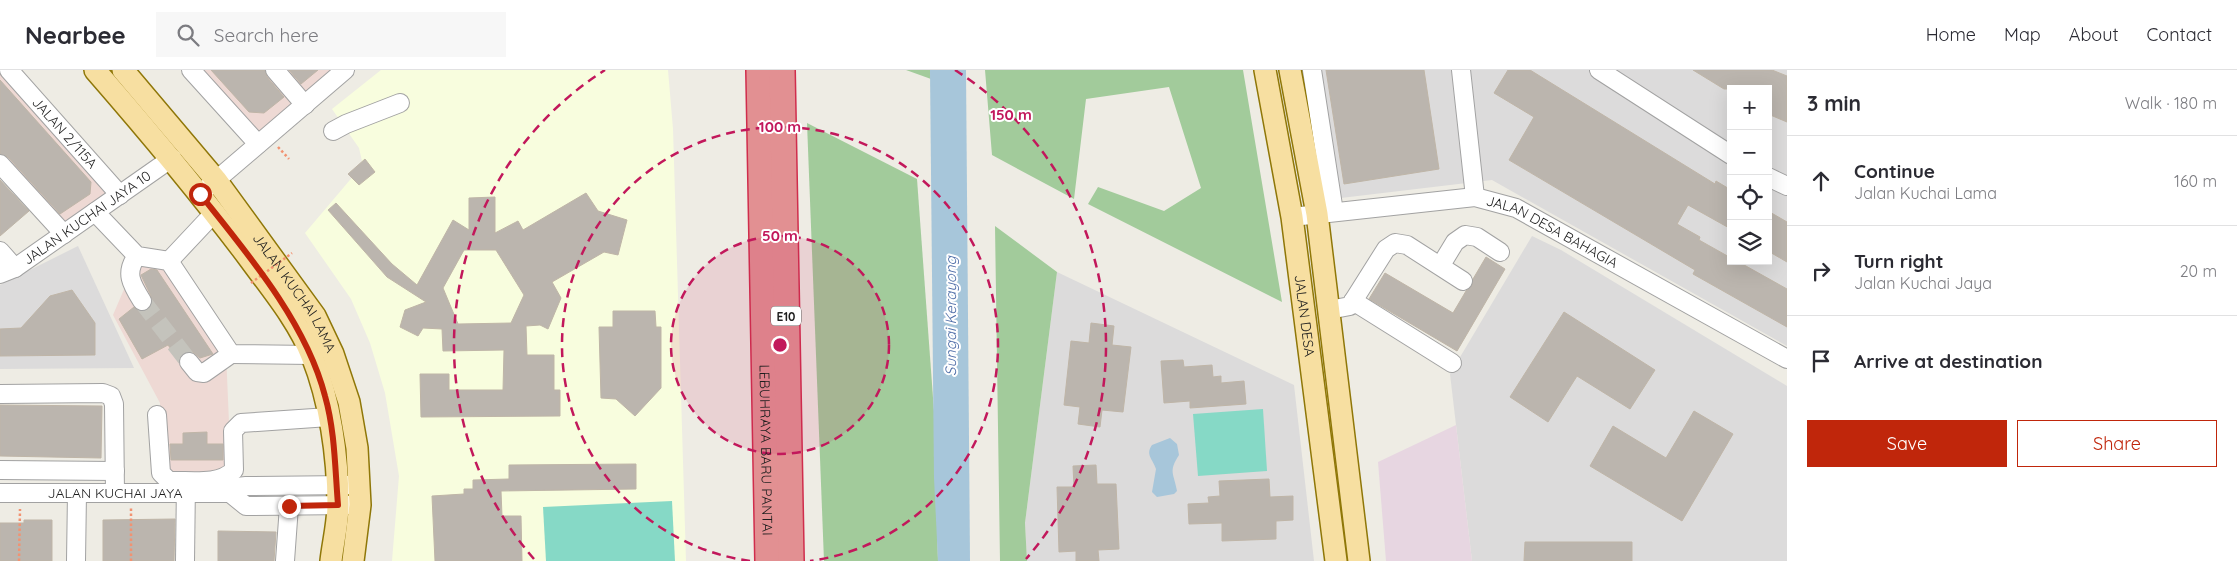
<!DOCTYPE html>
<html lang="en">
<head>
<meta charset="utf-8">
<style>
  :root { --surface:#fff; --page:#f7f7f7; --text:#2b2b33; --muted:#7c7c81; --line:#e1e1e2; --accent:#c0260b }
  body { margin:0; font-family:Quicksand,sans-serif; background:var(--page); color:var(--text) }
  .controls { position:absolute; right:15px; top:15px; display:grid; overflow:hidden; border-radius:0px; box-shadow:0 5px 20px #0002 }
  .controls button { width:45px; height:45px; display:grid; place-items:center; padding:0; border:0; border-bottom:1px solid var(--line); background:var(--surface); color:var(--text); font:25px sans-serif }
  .stop { position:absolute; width:15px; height:15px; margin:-11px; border:4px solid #c0260b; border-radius:50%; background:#fff }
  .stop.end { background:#c0260b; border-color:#fff; box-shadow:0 1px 5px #0008 }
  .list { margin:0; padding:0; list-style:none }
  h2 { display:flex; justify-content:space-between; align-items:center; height:65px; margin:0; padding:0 20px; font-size:21px }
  h2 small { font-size:16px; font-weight:400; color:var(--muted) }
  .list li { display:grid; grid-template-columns:32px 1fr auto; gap:15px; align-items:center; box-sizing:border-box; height:90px; padding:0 20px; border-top:1px solid var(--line) }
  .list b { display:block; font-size:19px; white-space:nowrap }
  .list p { margin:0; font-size:16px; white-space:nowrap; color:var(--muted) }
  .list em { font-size:16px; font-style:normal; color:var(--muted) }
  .actions { display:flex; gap:10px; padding:15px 20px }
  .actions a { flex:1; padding:11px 0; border:1px solid var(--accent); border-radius:0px; text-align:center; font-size:18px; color:var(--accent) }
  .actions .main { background:var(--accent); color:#fff }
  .icon { flex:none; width:28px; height:28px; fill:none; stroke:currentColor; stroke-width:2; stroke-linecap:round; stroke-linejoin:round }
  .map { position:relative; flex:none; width:1787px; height:491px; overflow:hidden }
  header { display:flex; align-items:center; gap:30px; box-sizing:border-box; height:70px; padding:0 25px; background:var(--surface); border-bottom:1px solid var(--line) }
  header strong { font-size:24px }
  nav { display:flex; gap:28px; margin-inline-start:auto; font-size:18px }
  .search { width:350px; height:45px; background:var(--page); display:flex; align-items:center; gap:12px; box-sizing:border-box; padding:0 18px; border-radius:0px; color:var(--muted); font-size:19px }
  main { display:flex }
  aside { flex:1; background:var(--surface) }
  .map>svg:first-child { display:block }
</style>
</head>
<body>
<header>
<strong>Nearbee</strong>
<div class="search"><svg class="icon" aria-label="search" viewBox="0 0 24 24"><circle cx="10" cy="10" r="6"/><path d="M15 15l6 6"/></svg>Search here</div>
<nav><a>Home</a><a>Map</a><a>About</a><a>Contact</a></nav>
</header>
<main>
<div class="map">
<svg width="1787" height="491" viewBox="0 0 1787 491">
  <rect width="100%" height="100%" fill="#eeece4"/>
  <g fill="#dcdbdb" fill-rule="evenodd">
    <path d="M1301,0H1787V276L1492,110L1324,130ZM1731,19H1768V191H1731Z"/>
    <path d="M1532,166L1561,180L1787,316V491H1472L1450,304Z"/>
    <path d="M78,176L134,298L0,299V215Z"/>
    <path d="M1057,202L1294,315L1314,491H1027L1025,453Z"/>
  </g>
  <g fill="#eed9d4">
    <path d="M0,0L111,124L63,159L0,90Z"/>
    <path d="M200,0H338L259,66Z"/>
    <path d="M137,189L167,194L226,283L231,399L172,407L165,402L160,333L113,245Z"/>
  </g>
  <path fill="#e7d6e1" d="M1456,355L1472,491H1386L1378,392Z"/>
  <path fill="#f8fdde" d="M381,0H668L673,59L686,491H392L399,406L385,323L370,273L351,229L305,163L355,104L362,91L359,78L332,39Z"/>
  <g fill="#a2cb9b">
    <path d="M906,0H930L931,9Z"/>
    <path d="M985,0H1243L1282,232L1088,134L1098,117L1164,141L1201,118L1169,17L1086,29L1074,129L992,85Z"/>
    <path d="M807,53L917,109L934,341L938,491H824Z"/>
    <path d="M995,156L1057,202L1025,453L1027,491H1000Z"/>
  </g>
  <g fill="#86d9c6">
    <path d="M1263,339L1267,401L1198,406L1193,344Z"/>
    <path d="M672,431L675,491H546L543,437Z"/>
  </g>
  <g fill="#a7c6da">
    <path d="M930,0H966L970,491H938L934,408Z"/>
    <path d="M1170,368L1177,374L1179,385C1168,402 1174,403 1177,421L1174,424L1157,427L1152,422L1156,399C1153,389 1145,385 1152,375Z"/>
  </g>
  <g fill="#bbb5ae" stroke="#bfb5a7" fill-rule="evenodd">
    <path d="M211,0H265L267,7L284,27L264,43L249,42Z"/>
    <path d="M289,0H318L301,14Z"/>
    <path d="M1326,0H1424L1439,99L1344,114Z"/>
    <path d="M1508,0H1530L1715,114L1716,111L1731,120V159L1688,135L1677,154L1700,167L1699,170L1731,188V191H1737L1787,219V257L1693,204L1695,200L1509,90L1534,47L1494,23Z"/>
    <path d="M1693,0H1772L1787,6V52L1768,44V19H1724Z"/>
    <path d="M0,10L91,112L90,124L60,144L8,87L0,84Z"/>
    <path d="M365,89L375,102L359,115L348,104Z"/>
    <path d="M0,110L29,141L0,166Z"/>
    <path d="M586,123L598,141L627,150L618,185L604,182L552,212L561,228L548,259L540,255L526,256L527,285H554V320H560V346L421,347L420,304H449V320H503L504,280L443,281L442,259L423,258L418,266L400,257L405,240L426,232L387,207L328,140L336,133L392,194L417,215L453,150L469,160V128L495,127V163L518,151L523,160ZM464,180H496L524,225L511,253L458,254L443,218Z"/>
    <path d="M1768,141L1787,152V192L1768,181Z"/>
    <path d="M1486,187L1505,199L1457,281L1369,229L1385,203L1453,243L1466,221L1472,216L1473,209Z"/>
    <path d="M151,199L157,200L213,284L200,288L193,282H187L182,284L179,290L168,275L142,289L119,249L134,237L143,242L151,236V226L141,205Z"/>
    <path d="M72,220L95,253V285L0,286V259L21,258L50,226Z"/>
    <path d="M613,241H655L656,257H661V318L635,346L616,329L601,328L599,257H613Z"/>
    <path d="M1564,242L1655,300L1630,339L1577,306L1548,352L1510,327Z"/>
    <path d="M1091,253L1114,256L1112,275L1131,277L1123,342L1102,340L1100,357L1078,354L1080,337L1064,335L1071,271L1089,273Z"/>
    <path d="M1183,290L1184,297L1212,295L1213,307L1221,306V313L1244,311L1246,334L1190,338V331L1164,333L1161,291Z"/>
    <path d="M0,335L102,336L101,388L0,386Z"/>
    <path d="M1694,341L1733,364L1682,451L1590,396L1613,356L1666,388Z"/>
    <path d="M207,362V374H223V390H171L170,374H183V363Z"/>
    <path d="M636,394V419L501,421L502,446H521L522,491H435L432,426L464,424V419H473V410L509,409V395Z"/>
    <path d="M1096,395L1097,414H1116L1119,479L1098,480L1099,491H1076V481L1059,482L1057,417H1074L1073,396Z"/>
    <path d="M1269,409L1270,427L1293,426V450L1276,451V469L1222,471V453L1189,454L1188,434L1209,433L1208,427L1220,426L1219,411Z"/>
    <path d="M175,449L174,491H103V450Z"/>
    <path d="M24,450H52V491H0V453H24Z"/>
    <path d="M218,461L276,462L274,491H218Z"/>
    <path d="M1525,472H1632V491H1524Z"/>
  </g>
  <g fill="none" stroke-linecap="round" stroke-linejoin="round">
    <path stroke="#c4c3bc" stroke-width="18" stroke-dasharray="18 9" stroke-linecap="butt" d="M142,231L189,292"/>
    <g stroke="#a2a2a2" stroke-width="20">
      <g id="minor">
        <path id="s1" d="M9,0L120,125"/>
        <path d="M191,0L258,74"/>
        <path d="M275,0L305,35"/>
        <path d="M1312,0L1334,142"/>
        <path d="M1461,0L1475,127"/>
        <path d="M1599,0L1731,85"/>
        <path d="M333,61L346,54L400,33"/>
        <path d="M0,94L64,164"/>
        <path d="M1768,107L1787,116"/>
        <path d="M207,118L345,0"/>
        <path d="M95,142L137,186L169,191L231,284L312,285"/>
        <path id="s2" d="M1292,147L1475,127L1516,138L1787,289"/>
        <path d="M0,181L15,198"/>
        <path d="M137,186C124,203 132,215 142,231"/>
        <path d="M169,191L215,142"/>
        <path d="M1441,195L1455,172L1465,165L1477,167L1500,182"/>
        <path id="s3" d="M0,204L15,198L172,88"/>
        <path d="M1353,231L1452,293"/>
        <path d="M1329,240L1350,236L1386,179L1395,173L1407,175L1463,211"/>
        <path d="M189,292L197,302L204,303L231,284"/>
        <path d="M0,324L103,323L111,326L114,334L115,423"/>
        <path d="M157,345L161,403L169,411C189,410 219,416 234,400L233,361L241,353L329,347"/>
        <path d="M0,400L115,401"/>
        <path id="s4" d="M0,423H230L237,417L246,416L350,415"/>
        <path d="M230,423L246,436L350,435"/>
        <path d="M76,491L77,423"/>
        <path d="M185,491L186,412"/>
        <path d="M285,491L289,436"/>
      </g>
    </g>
    <g stroke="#8f7708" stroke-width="24">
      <g id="major">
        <path d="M95,0C149,62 202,125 251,191C273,221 298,251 312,286C330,331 338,386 338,435C338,453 333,473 331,491"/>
        <path id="s5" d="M123,0L216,110L315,246L333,284L349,332L357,378L360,435L353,491"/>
        <path id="s6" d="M1265,0L1292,147L1336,491"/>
        <path d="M1290,0L1317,144L1359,491"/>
      </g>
    </g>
    <g stroke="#d02d4c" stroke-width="28">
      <g id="highway">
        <path id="s7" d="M759,0L768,491"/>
        <path d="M782,0L791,491"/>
      </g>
    </g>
    <g stroke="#f29271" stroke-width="2.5" stroke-dasharray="2.5 2.5" stroke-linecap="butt">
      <path d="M278,77L289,89"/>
      <path d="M19,491L20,439"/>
      <path d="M131,491V438"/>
    </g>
    <use href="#minor" stroke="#fff" stroke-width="18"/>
    <use href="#major" stroke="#f7dfa1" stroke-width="21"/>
    <use href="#highway" stroke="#e29092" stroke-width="25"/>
    <path stroke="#f29271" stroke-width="2.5" stroke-dasharray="2.5 2.5" stroke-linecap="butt" d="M251,213L292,183"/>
  </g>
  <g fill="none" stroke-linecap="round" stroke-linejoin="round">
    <path stroke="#c0260b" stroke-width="6" d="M200,124C247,183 306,252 325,326C335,361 335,399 338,435L289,436"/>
  </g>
  <circle cx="780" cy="275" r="109" fill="#c2185b" fill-opacity=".12"/>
  <g fill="none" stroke="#c2185b" stroke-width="2.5" stroke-dasharray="9 6">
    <circle cx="780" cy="275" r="109"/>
    <path d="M750 491A218 218 0 1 1 810 491"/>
    <path d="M534 489A326 326 0 0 1 605 0M955 0A326 326 0 0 1 1026 489"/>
  </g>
  <g text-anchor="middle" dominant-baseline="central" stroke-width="4" stroke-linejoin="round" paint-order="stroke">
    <rect fill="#fff" stroke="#626262" stroke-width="1" x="771" y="236.5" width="30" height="19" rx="4"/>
    <g font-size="12" font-weight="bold" fill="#1e1e1e">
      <text x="786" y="246">E10</text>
    </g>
    <g font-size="14" fill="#1e1e1e" stroke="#fff">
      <text stroke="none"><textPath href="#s1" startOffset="84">JALAN 2/115A</textPath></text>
      <text stroke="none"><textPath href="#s3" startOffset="104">JALAN KUCHAI JAYA 10</textPath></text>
      <text stroke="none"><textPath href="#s2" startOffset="269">JALAN DESA BAHAGIA</textPath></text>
      <text stroke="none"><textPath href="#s5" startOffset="282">JALAN KUCHAI LAMA</textPath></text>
      <text stroke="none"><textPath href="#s6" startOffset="249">JALAN DESA</textPath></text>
      <text stroke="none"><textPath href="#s7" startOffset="380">LEBUHRAYA BARU PANTAI</textPath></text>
      <text stroke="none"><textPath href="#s4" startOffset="115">JALAN KUCHAI JAYA</textPath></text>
    </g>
    <g font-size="15" font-style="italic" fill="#4f6ea8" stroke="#fff">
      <text transform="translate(950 246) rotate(-90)">Sungai Kerayong</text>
    </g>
  </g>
  <circle cx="780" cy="275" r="8" fill="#c2185b" stroke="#fff" stroke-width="2.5"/>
  <g font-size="15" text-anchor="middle" font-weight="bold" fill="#c2185b" stroke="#fff" stroke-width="4" stroke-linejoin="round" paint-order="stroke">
    <text x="1011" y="50">150 m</text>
    <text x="780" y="62">100 m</text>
    <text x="780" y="171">50 m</text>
  </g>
</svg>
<div class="controls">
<button>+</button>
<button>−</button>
<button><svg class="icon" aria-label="locate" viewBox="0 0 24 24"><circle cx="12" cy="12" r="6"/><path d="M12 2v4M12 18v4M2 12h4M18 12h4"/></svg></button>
<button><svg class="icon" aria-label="layers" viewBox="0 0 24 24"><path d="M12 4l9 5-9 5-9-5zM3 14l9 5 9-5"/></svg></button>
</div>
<div class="stop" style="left:200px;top:124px"></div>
<div class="stop end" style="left:289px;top:436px"></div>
</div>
<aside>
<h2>3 min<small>Walk · 180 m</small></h2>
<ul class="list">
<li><svg class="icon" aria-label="ahead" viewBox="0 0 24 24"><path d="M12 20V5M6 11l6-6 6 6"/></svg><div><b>Continue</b><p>Jalan Kuchai Lama</p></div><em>160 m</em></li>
<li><svg class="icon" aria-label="right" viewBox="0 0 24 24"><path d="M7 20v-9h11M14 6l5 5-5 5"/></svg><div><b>Turn right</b><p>Jalan Kuchai Jaya</p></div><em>20 m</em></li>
<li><svg class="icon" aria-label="arrive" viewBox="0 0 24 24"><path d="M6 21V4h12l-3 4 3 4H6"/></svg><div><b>Arrive at destination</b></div></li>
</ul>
<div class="actions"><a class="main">Save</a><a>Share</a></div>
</aside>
</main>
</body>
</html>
